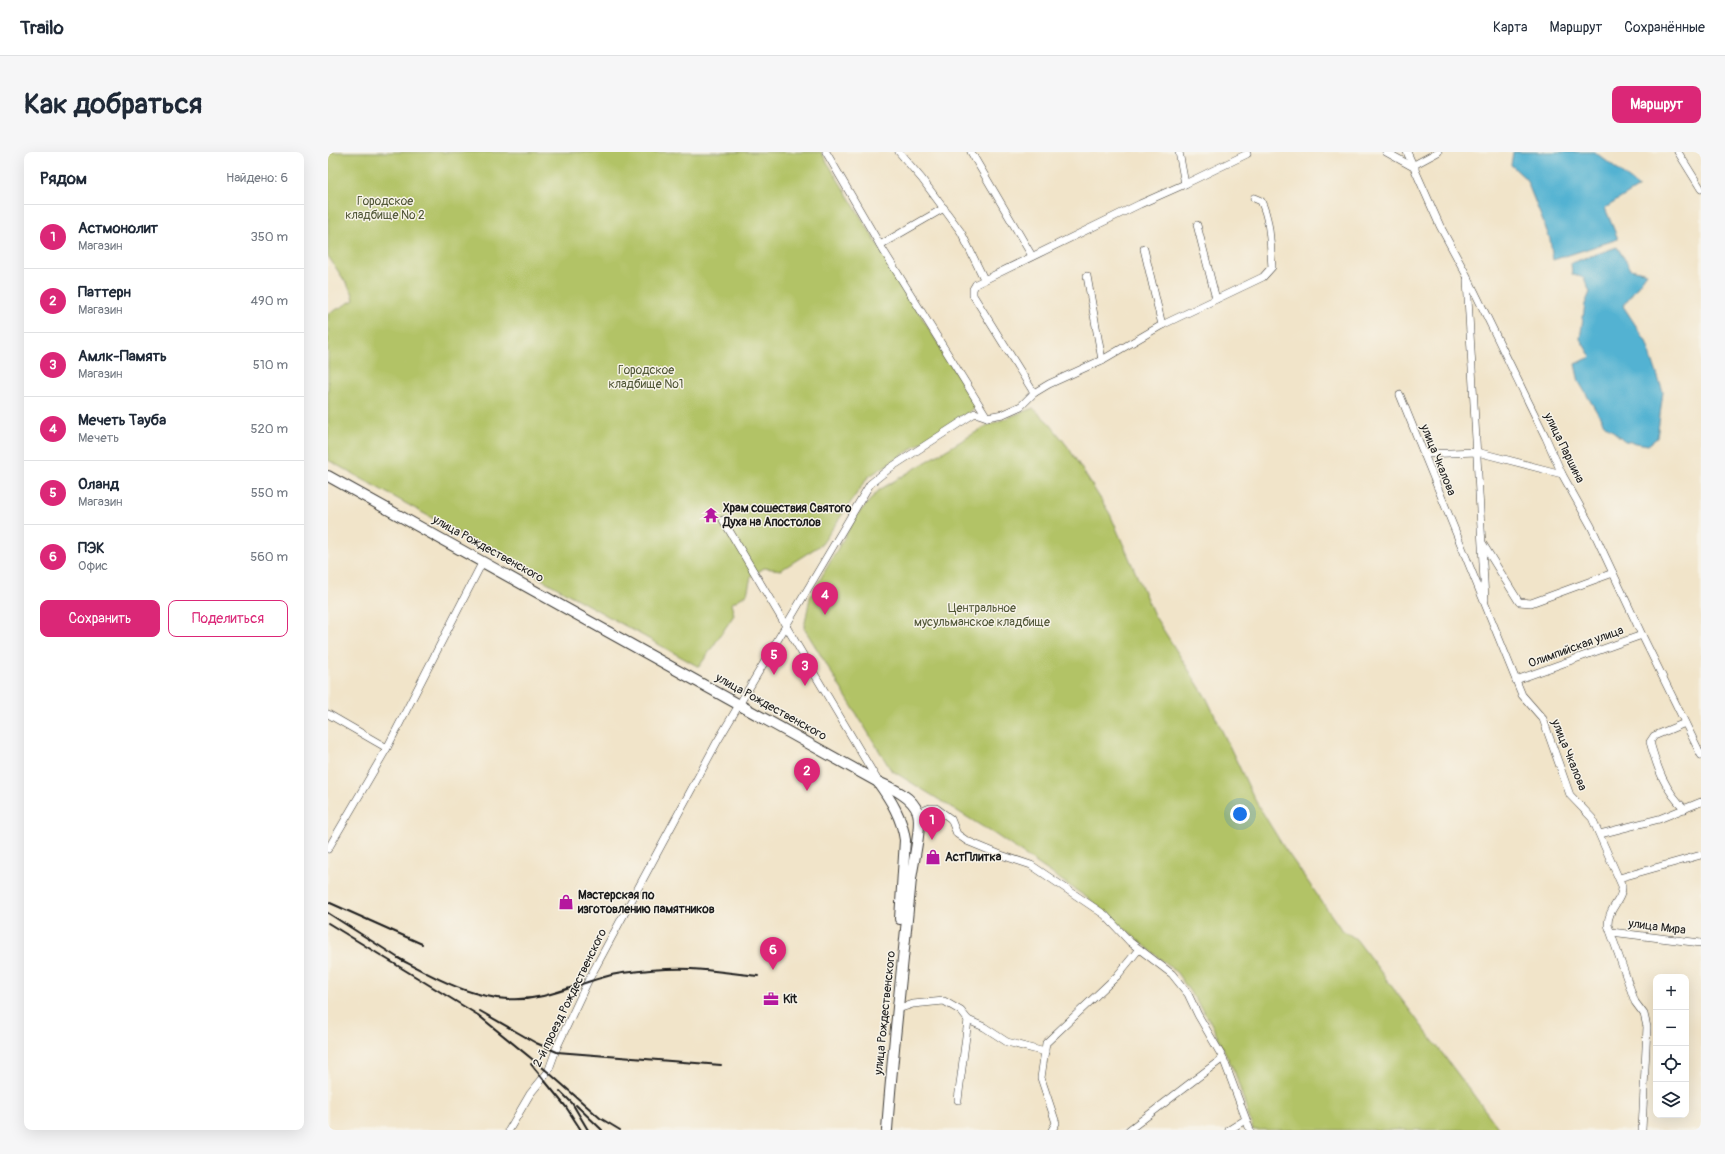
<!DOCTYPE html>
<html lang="ru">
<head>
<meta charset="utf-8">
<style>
  :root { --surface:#fff; --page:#f6f6f7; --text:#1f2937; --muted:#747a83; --line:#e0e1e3; --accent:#db2777 }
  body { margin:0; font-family:Pangolin,sans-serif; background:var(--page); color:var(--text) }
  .controls { position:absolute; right:12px; bottom:12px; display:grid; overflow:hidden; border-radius:8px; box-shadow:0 4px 16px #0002 }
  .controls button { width:36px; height:36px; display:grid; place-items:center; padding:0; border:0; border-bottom:1px solid var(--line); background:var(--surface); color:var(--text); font:20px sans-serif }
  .you { position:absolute; left:912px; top:662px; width:14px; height:14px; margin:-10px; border:3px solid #fff; border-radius:50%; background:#1a73e8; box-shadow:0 0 0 6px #1a73e833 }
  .badge { display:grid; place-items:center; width:26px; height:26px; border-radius:50%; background:var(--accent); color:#fff; font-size:13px; font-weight:700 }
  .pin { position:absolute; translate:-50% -33px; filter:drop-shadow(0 1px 2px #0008) }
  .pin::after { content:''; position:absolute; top:21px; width:14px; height:12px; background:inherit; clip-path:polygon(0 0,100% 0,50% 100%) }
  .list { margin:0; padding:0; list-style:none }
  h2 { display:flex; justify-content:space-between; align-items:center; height:52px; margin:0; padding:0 16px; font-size:17px }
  h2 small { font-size:13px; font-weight:400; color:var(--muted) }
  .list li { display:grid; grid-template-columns:26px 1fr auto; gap:12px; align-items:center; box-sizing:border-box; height:64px; padding:0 16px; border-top:1px solid var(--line) }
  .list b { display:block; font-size:15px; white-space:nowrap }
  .list p { margin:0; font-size:13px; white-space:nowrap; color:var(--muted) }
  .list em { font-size:13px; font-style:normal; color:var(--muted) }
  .actions { display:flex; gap:8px; padding:12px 16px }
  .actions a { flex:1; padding:9px 0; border:1px solid var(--accent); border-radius:8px; text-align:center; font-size:14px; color:var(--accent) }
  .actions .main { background:var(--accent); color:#fff }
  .icon { flex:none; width:22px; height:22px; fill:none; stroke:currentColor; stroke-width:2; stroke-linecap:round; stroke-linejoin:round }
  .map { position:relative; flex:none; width:1373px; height:978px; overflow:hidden; border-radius:8px }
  header { display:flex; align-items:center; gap:24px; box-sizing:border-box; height:56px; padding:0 20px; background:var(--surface); border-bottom:1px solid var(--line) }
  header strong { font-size:19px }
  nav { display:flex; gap:22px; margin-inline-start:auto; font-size:14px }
  .intro { display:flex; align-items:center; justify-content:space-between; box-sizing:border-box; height:96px; padding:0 24px }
  h1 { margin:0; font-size:28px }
  .button { padding:10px 18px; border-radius:8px; background:var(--accent); color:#fff; font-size:14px; font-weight:700 }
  main { display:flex; gap:24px; padding:0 24px }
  aside { flex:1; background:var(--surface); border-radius:8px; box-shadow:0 4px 16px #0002 }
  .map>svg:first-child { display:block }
</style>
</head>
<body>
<header>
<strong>Trailo</strong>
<nav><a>Карта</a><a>Маршрут</a><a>Сохранённые</a></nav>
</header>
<div class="intro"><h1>Как добраться</h1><a class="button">Маршрут</a></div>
<main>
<aside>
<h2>Рядом<small>Найдено: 6</small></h2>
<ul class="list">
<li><span class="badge">1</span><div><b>Астмонолит</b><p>Магазин</p></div><em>350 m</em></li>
<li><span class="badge">2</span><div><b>Паттерн</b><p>Магазин</p></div><em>490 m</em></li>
<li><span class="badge">3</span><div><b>Амлк-Память</b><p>Магазин</p></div><em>510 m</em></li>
<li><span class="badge">4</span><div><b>Мечеть Тауба</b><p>Мечеть</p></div><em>520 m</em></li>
<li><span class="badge">5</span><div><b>Оланд</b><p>Магазин</p></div><em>550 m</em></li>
<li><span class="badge">6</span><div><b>ПЭК</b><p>Офис</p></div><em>560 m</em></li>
</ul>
<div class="actions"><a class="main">Сохранить</a><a>Поделиться</a></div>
</aside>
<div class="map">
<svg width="1373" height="978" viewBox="0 0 1373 978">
  <rect width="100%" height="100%" fill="#f7f3e8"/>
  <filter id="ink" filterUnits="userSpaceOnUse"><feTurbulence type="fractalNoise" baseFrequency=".025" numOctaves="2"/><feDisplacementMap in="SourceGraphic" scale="8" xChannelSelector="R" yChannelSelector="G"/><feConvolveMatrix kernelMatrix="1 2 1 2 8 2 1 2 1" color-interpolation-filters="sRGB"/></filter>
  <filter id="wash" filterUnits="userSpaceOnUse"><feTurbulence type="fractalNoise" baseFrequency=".012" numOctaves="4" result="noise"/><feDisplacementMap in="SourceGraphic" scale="16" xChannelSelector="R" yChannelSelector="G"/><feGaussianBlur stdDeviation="0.9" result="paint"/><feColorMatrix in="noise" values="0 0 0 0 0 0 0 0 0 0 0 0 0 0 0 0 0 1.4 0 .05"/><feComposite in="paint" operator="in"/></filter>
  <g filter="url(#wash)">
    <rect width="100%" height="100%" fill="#f1e4c9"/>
    <g fill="#b2c366" stroke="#677041">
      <path d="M0,0H493L649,255L540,325L494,392L453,418L436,416L423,425L419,442L403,452L406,463L371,515L0,308V162L26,148L24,140L0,104Z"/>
      <path d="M705,256L722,272L740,295L782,362L826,463L879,547L927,648L955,694L1013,777L1028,787L1172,978H925L907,921L882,869L849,821L765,750L668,683L563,618L476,476L482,445L529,363L551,338L660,273Z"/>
    </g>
    <g fill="#53b2d2" stroke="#386777">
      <path d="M1185,0H1267L1311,35L1277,56L1290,87L1225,108L1222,87L1198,27L1183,13Z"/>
      <path d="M1289,95L1303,117L1319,121L1295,154L1318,189L1335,240L1329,286L1320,293L1297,289L1276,272L1251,230L1247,212L1263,205L1252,187L1257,152L1262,140L1256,126L1244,122L1243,111Z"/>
    </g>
  </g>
  <g filter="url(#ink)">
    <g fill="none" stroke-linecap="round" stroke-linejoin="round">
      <g stroke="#3c3a36" stroke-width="8">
        <g id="minor">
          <path d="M498,0L552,93L659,265"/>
          <path d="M571,0L594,27L633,80L656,127"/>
          <path d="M643,0L704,104"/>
          <path d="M851,0L857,32"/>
          <path d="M1058,0L1087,16"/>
          <path d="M1079,0L1112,74L1139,124L1218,286L1234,322L1263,374L1314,483L1373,603"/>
          <path d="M1350,0L1373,37"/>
          <path d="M1086,13L1110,0"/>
          <path d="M869,73L888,147"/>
          <path d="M552,93L616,56"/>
          <path d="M816,97L834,173"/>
          <path d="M759,124L774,208"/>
          <path d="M1139,128L1157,447"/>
          <path d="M706,241L645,143V137L648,132L812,52L857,32L919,2"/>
          <path d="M1072,243L1194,543L1215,567L1242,643L1264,666L1294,734C1295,749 1280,755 1280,773L1307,850L1316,862L1319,875L1314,978"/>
          <path d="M1096,302L1149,300L1234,322"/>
          <path d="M395,368L550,629"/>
          <path d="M1155,392L1191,450L1203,451L1285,421"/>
          <path d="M1188,528L1314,483"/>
          <path d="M0,562L59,596"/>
          <path d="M1357,657C1337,639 1329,615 1322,590L1326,584L1357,571"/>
          <path d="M590,661L602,656H608L623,667L629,682L639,689L673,703L703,713L777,763L802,790L844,822L860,842L870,863L895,906L922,978"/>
          <path d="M1272,682L1331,667L1373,650"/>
          <path d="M0,697L59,596L155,409"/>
          <path d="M1291,726L1373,703"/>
          <path d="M1283,780L1373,791"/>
          <path d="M570,857L585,852L616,849L633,859L640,868L656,875L679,890L717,900"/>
          <path d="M630,948L640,868"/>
          <path d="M181,978L202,942L220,920L229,895L260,829L389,590L542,332L562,316L647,261L659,265L675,262L693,254L706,241L721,232L774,208L834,173L935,125L944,115C942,93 943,70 933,49L926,46"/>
          <path d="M724,978L728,971L713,926L718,891L789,824L811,797"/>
          <path d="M801,978L895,906"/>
          <path d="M901,978L917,968"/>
        </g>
      </g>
      <g stroke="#3c3a36" stroke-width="12">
        <g id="secondary">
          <path d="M0,324L550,630C564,636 585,645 590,661C594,675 585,711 583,727C575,811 565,894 559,978"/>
          <path d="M550,630C563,648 574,666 577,688L572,767"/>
        </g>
      </g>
      <use href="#minor" stroke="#fff" stroke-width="7"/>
      <use href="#secondary" stroke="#fff" stroke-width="10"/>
      <g stroke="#1c1c1c" stroke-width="2">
        <path d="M0,750L94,792"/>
        <path d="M0,761L75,809"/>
        <path d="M0,771L150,863L220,920L272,966L292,978"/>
        <path d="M70,806C116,830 161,857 215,844C242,838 267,825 294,821C317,818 340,816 363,817C385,818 408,822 430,824"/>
        <path d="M152,859L208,891L229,900L393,913"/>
        <path d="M203,912L238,955L253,978"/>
        <path d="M232,939L244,951L260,978"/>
        <path d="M248,953L274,978"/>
      </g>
    </g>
  </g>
  <defs>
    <g id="temple-bare" transform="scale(1.2)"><path d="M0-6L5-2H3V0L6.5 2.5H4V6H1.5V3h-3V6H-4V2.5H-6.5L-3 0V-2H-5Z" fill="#b5179e" stroke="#f7f3e8" stroke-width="2.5" paint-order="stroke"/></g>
    <g id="shop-bare" transform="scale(1.2)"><path d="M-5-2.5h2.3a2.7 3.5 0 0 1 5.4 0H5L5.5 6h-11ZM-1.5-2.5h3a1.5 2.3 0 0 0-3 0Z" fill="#b5179e" stroke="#f7f3e8" stroke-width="2.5" paint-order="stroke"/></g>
    <g id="office-bare" transform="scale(1.2)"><path d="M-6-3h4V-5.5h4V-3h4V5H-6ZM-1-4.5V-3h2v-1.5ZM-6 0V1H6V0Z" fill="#b5179e" stroke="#f7f3e8" stroke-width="2.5" paint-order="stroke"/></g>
  </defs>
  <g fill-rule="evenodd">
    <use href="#temple-bare" x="383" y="363"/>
    <use href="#shop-bare" x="605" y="705"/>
    <use href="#shop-bare" x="238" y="750"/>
    <use href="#office-bare" x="443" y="847"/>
  </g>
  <g text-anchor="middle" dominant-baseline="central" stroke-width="3" stroke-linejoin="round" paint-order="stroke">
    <g font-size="12" fill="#505636" stroke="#f7f3e8">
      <text x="57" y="49">Городское<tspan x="57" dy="14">кладбище № 2</tspan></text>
      <text x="318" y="218">Городское<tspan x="318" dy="14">кладбище №1</tspan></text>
      <text x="654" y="456">Центральное<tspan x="654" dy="14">мусульманское кладбище</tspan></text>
    </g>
    <g font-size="12" fill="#1c1c1c" stroke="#f7f3e8">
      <text transform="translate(1236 296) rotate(64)">улица Паршина</text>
      <text transform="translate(1110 308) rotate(68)">улица Чкалова</text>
      <text transform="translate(160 397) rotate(29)">улица Рождественского</text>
      <text transform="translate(1248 495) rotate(-20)">Олимпийская улица</text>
      <text transform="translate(443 555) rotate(29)">улица Рождественского</text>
      <text transform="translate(1241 603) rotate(68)">улица Чкалова</text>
      <text transform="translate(1329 775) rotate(7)">улица Мира</text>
      <text transform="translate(242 846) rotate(-64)">2-й проезд Рождественского</text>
      <text transform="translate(557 861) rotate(-84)">улица Рождественского</text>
    </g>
    <g font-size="12" font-weight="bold" fill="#1c1c1c" stroke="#f7f3e8" text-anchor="start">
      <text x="395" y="356">Храм сошествия Святого<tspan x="395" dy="14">Духа на Апостолов</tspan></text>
      <text x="617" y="705">АстПлитка</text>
      <text x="250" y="743">Мастерская по<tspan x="250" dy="14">изготовлению памятников</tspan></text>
      <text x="455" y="847">Kit</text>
    </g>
  </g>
</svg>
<div class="controls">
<button>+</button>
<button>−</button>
<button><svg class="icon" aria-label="locate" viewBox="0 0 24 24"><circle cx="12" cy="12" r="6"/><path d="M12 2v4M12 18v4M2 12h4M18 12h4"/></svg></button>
<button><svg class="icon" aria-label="layers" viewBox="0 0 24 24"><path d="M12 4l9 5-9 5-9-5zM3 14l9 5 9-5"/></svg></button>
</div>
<div class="you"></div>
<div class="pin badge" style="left:604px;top:688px">1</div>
<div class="pin badge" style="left:479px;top:639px">2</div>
<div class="pin badge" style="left:477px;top:534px">3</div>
<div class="pin badge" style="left:497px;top:463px">4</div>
<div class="pin badge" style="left:446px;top:523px">5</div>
<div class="pin badge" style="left:445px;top:818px">6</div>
</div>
</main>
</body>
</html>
